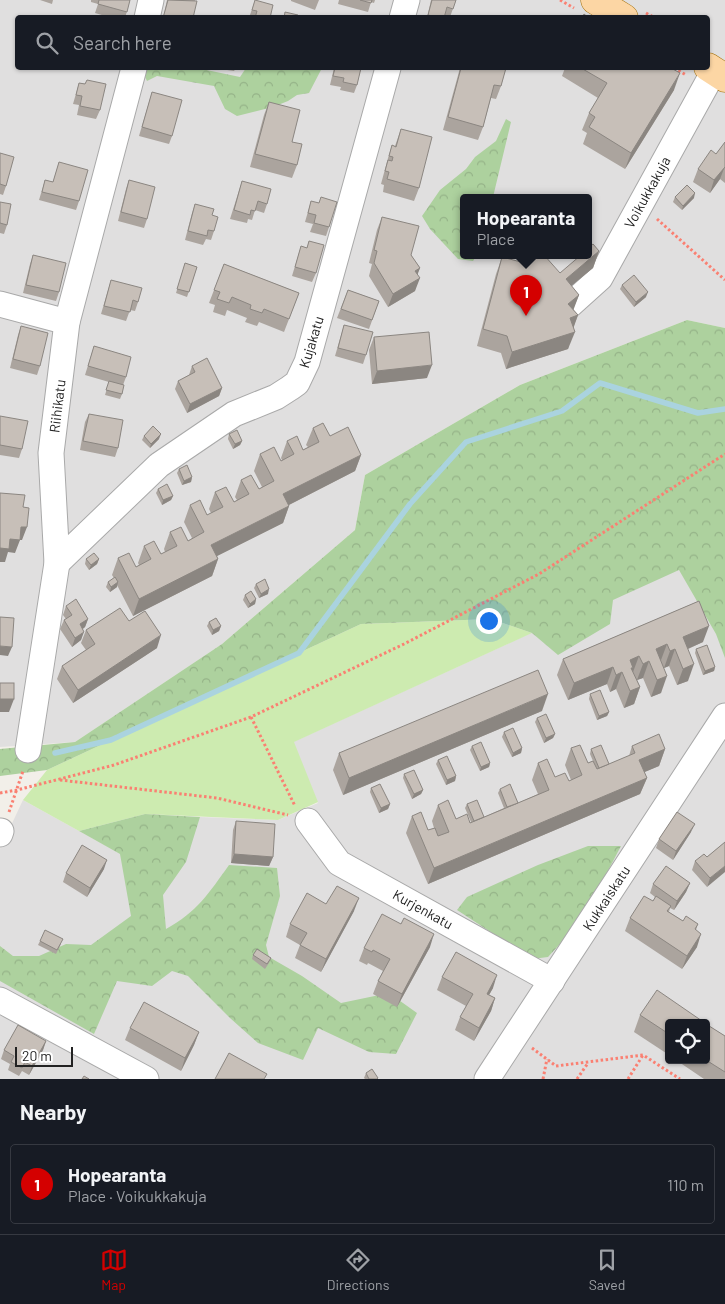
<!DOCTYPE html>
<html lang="en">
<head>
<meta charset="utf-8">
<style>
  :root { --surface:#171b24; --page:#242831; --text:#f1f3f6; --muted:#9ea1a6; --line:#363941; --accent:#d40000 }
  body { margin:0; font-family:Barlow,sans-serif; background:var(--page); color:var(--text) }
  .controls { position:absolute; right:15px; bottom:15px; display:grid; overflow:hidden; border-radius:5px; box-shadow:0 1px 4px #0004 }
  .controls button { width:45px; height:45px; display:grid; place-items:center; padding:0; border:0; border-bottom:1px solid var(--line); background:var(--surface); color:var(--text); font:25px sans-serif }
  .scale { position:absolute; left:15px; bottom:12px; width:58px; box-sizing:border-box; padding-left:5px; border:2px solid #222; border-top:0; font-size:14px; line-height:18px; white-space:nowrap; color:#222; -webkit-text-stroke:4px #fff; paint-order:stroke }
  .you { position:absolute; left:488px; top:620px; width:18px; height:18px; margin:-12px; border:4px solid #fff; border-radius:50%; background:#1a73e8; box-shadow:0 0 0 8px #1a73e833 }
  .badge { display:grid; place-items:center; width:32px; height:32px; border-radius:50%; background:var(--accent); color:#fff; font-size:16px; font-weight:700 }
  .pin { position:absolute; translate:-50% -41px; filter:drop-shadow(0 1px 2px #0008) }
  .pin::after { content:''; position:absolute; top:26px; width:18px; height:15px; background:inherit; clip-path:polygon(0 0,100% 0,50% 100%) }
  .popup { position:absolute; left:460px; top:194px; width:132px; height:65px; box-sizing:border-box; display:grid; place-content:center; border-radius:5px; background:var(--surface); filter:drop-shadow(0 1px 4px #0005); font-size:16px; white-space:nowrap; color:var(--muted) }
  .popup b { font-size:19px; color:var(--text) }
  .popup::after { content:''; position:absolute; left:50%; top:100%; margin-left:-10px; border:10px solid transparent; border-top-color:var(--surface) }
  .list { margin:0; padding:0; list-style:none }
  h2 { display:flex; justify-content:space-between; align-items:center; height:65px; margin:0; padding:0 20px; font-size:21px }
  h2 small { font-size:16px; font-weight:400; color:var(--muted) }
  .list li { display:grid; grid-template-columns:32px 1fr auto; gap:15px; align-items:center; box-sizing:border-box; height:80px; margin:0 10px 10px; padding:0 10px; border:1px solid var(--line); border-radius:5px }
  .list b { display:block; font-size:19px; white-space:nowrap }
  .list p { margin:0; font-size:16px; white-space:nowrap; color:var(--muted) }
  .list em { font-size:16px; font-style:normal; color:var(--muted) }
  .icon { flex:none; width:28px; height:28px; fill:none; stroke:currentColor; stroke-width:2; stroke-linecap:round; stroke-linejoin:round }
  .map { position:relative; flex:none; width:725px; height:1079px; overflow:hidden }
  .search { position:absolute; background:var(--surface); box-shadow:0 1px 4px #0004; left:15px; right:15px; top:15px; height:55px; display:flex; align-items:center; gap:12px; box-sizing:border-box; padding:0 18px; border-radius:5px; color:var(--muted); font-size:19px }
  .sheet { height:155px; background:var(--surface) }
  nav { display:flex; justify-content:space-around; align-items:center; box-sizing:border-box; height:70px; border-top:1px solid var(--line); background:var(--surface); font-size:14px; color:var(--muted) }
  nav a { display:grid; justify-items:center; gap:2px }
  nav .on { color:var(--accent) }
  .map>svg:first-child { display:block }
</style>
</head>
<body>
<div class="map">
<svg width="725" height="1079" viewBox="0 0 725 1079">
  <defs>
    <pattern id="forest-crowns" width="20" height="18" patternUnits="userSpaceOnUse" patternTransform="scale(1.25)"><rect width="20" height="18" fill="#add19e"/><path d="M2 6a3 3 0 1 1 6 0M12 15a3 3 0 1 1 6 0" fill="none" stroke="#95b388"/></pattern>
  </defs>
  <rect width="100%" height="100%" fill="#f2efe9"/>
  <g fill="#e0dfdf" fill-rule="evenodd">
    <path d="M0,0H725V328L687,320L520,385L365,475L355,530L222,644L75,742L0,747ZM18,18H708V68H18ZM464,197H588V255H464Z"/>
    <path d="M684,563L725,602V1079H0V849L23,800L168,880L200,817L278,820L318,803L293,742ZM669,1023H706V1060H669Z"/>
  </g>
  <path fill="#cdebb0" d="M491,619L532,633L294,742L318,802L278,820L145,814L79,831L23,800L47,770L361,624Z"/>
  <g fill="url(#forest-crowns)">
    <path d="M147,68H197L240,77L246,68H322L309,93L297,95L288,101L273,107L237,116L225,109L214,86L157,76L147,81L145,77Z"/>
    <path d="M506,119L511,122L493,197H464V255H477L473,261L458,259L430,229L422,216L440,190L466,169L475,157L496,141Z"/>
    <path d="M687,320L725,328V658L716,634L679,570L613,600L610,624L558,655L532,633L491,619L361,624L47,770L0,776V749L75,742L222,644L355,530L365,475L520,385Z"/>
    <path d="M145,814L200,817L186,862L163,895L166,929C197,912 209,893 229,865L277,868L280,896L266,945L269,957L302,976L341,1003L389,993L417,1013L396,1054L369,1052L318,1028L303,1060L258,1043L230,1018L188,976L172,971L152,986L117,981L94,1034L0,981V946L13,956H39L66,944L91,945L131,916L120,854L79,831Z"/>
    <path d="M588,846H621L582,920L548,957L532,959L457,910L467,897L538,865Z"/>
  </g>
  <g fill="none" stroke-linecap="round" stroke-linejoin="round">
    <path stroke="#aad3df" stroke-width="5.5" d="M55,753L111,740L299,653L410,504L466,442L562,411L600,383L698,413L725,409"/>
    <g stroke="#a9a9a9" stroke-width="27">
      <g id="minor">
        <path d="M147,18L151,0"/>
        <path d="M402,18L407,0"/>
        <path d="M0,304L67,322"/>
        <path d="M570,305L600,278L714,71"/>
        <path d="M57,563L159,465L234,414L276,397L290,388L297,383L307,362L388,68"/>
        <path d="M28,750L57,563L51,453L67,322L134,68"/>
        <path d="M308,821L339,863L552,981"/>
        <path d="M0,834L1,831"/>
        <path d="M0,1000L146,1079"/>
        <path d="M487,1079L725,716"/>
      </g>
    </g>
    <g stroke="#a06b00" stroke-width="29">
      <g id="major">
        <path d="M595,0L624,18"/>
        <path d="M708,67L725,78"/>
      </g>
    </g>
    <g stroke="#fa8072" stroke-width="3" stroke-dasharray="2.5 2.5" stroke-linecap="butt">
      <path d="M560,0L574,8"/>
      <path d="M646,13L655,18"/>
      <path d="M674,68L686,75"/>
      <path d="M657,219L725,280"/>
      <path d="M251,717L295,806"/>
      <path d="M60,780L217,798L288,815"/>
      <path d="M0,793L17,790L114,765L251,717L404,644L539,574L725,454"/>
      <path d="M9,812L23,771"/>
      <path d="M532,1048L556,1066L643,1055L680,1079"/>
      <path d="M543,1079L547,1059"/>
      <path d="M577,1079L588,1063"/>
      <path d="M628,1079L643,1055"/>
    </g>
    <use href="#minor" stroke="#fff" stroke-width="25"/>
    <use href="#major" stroke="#fcd6a4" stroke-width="28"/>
  </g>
  <g fill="#aba49e">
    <path d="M40,0H53L52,4Z"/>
    <path d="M91,0H130L125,18H112L95,13L98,4L91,2Z"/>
    <path d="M167,0H195L193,18H163Z"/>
    <path d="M255,0L270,18H249Z"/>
    <path d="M291,0H319L315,10L291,1Z"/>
    <path d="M339,0H375L374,3L371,2L368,12L338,4Z"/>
    <path d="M431,0H456L450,17L444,16V18H427Z"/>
    <path d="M227,68H236L234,71L227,70Z"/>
    <path d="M334,68H361L357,85L354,93L340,90L341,87L330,85Z"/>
    <path d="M460,68H506L501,86L496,99L491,98L483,127L478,140L443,130Z"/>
    <path d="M565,68H671L674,90L625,169L583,144L587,133L582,130L589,113L598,98L562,76Z"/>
    <path d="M87,80L100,110L96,119L77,115L79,105L73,104L79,83L85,84Z"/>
    <path d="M152,92L172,136L169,144L139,136Z"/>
    <path d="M269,102L297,165L292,178L250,167L264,115Z"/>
    <path d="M401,129L419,188L414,201L383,192L384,185L381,184L388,158L392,145L395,146Z"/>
    <path d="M725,142V183L720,179L710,193L693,182L698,169L716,154Z"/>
    <path d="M0,153L6,186L3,195L0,194Z"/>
    <path d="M59,162L79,201L76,210L39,200L45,180L53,182Z"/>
    <path d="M129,180L147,219L144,228L118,221L126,189Z"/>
    <path d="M242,181L267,204L264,213L255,210L252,220L248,219L247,223L230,219Z"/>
    <path d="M675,197L694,198L682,210L673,202Z"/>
    <path d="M311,201L329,227L326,236L310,232L313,224L305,222Z"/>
    <path d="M0,202L7,225L4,234L0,233Z"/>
    <path d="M195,204L212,215L214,231L211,240L206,239L203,245L185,240L192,213Z"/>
    <path d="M382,217L411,255L420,268L417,274L415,291L388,307L369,276L372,264L369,263L377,230Z"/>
    <path d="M309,241L316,273L312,282L292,276L301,246L307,248Z"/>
    <path d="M599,251L593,268L571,286L579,295L573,309L578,315L573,328L568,349L506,369L501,353L477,346L496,274L502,257L560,273Z"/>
    <path d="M33,255L59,292L56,301L23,293L30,264Z"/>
    <path d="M185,263L197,267L187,297L176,293Z"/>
    <path d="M224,264L299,293L284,332L259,322L257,326L245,322L247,318L227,310L225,316L213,312L215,305L209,303Z"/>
    <path d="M111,280L138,302L135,311L130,310L126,321L101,314Z"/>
    <path d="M622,285L646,297L634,307L620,289Z"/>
    <path d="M348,290L379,301L369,329L337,318Z"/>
    <path d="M344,325L366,355L363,364L335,356Z"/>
    <path d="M21,326L40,366L37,375L10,368L18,335Z"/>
    <path d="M374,337L427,378L372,384L369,350Z"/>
    <path d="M94,346L126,377L123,385L122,394L120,399L105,395L109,382L85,375Z"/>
    <path d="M192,366L222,388L219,396L187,413L175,389L178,381L189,375Z"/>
    <path d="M89,414L118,448L115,457L80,450L85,422Z"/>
    <path d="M0,416L22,449L19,458L0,455Z"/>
    <path d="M313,428L330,436L361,455L355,471L289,505V506L283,523L217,556L218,559L212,576L133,616L117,585V587L110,592L106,587L108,582L114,578L112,575L118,558L136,567L139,565L138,563L144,546L161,554L165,552L164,549L170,532L188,541L192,538L184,522L190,505L207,515L211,513L209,509L215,492L234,502L237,500L235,497L241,480L259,489L262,487L254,471L260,454L281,461L282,460L281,458L287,441L303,450L308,447L306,445Z"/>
    <path d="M229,434L242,441L240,445L233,449L228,439Z"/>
    <path d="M144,436L159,439L150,448L142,440Z"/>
    <path d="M179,469L192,477L191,482L182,485L177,473Z"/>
    <path d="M158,489L173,496L171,500L162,505L156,493Z"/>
    <path d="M86,559H99L97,564L89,570L85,564Z"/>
    <path d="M256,584L268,594L259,598L254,588Z"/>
    <path d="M245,595L256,599L255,604L248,608L243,600Z"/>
    <path d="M699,601L703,642L688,649V681L677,685L669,666L664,668L661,693L651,697L643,678L637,680L640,687L634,704L624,708L616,689L610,692L607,684L568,700L557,675L563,659Z"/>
    <path d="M66,606L88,619L85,627L83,629L81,640L72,647L60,629L64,620L66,619L63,615Z"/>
    <path d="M129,621L157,648L73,703L57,679L62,666L86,650L81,643L86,630Z"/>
    <path d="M209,622L221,626L219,631L212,635L207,626Z"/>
    <path d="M696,649L715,667L714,671L703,675L695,653Z"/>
    <path d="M590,694L609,712L607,716L597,720L589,699Z"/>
    <path d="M542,711L343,795L333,770L339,753Z"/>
    <path d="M537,718L555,734L553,738L544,743L535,722Z"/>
    <path d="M504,732L522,748L521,753L512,757L502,737Z"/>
    <path d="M472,746L490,763L489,767L480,771L470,750Z"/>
    <path d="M632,746L665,749L659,766L644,772L647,778L640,794L428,884L406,833L412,816L428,830L434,828L432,821L438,805L456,819L470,823L471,822L465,808L467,804L484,817L504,808L498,793L500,789L518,803L538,794L532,780L538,763L555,777L569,781L571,780L565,765L571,748L588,763L593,761L590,754L591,749L609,764L629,756Z"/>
    <path d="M438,760L456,776L455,781L446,785L436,764Z"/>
    <path d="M404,774L423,790L421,794L412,799L403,778Z"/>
    <path d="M371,788L390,804L388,809L379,813L370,792Z"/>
    <path d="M236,821L273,857L269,866L231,863L233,830Z"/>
    <path d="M691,832L673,860L656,848L659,839Z"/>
    <path d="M725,842L707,887L692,870L695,861L707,857Z"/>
    <path d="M104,869L87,897L63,882L66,873Z"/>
    <path d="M690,883L686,892L674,910L670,908L669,912L683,921L698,924L696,930L697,947L682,969L625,931L630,918L653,901L655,897L650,893L653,884Z"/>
    <path d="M326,904L354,911L321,972L295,958L300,945L286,937L290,924Z"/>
    <path d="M40,941L61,944L56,954L38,945Z"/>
    <path d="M430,947L397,1007L373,994L378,981L383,971L368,963L367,965L359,961L364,948Z"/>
    <path d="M253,955L271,958L269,963L265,969L252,959Z"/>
    <path d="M442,977L493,988L489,995L495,998L491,1011L474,1041L455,1030L460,1017L466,1006L437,990Z"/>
    <path d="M640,1015L669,1023V1055L634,1032Z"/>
    <path d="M706,1024L725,1036V1079H704L676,1060H706Z"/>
    <path d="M130,1028L199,1032L194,1045L181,1071L125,1040Z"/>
    <path d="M46,1041L43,1050L29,1075L22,1071L19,1076L8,1070L10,1064L1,1059L4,1050Z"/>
    <path d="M366,1073L378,1078V1079H365L364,1078Z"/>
  </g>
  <g fill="#8b8681">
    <path d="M680,73L674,90L625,169L631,153Z"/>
    <path d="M725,166L720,179L710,193L714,180Z"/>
    <path d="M695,193L694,198L682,210L683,206Z"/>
    <path d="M599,251L593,268L559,296L566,279Z"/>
    <path d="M420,268L415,281L420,278L415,291L388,307L393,294L415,271Z"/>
    <path d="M648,292L646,297L634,307L636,302Z"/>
    <path d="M579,295L573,311L568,304Z"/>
    <path d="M578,315L572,332L570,318Z"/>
    <path d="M575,332L568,349L506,369L512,352Z"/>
    <path d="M432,365L427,378L372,384L377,371Z"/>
    <path d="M222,388L219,396L187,413L190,404Z"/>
    <path d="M161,434L159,439L150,448L151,444Z"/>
    <path d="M242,441L240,445L233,449L235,444Z"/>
    <path d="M361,455L355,471L277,511L283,494Z"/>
    <path d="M192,477L191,482L182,485L184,481Z"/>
    <path d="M173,496L171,500L162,505L163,500Z"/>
    <path d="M289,506L283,523L205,562L211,545Z"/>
    <path d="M21,527H27L22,540H20L15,553L8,552L5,562H0V548L10,539Z"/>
    <path d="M99,559L97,564L89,570L91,565Z"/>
    <path d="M218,559L212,576L133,616L139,599Z"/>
    <path d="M118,582L117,587L110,592L111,587Z"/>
    <path d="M269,589L268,594L259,598L261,594Z"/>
    <path d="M256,599L255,604L248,608L250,604Z"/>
    <path d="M88,619L85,627L76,633L80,624Z"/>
    <path d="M221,626L219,631L212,635L213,630Z"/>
    <path d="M709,626L703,642L676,654L683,637Z"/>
    <path d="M84,632L81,640L72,647L75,638Z"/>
    <path d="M161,635L157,648L73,703L78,690Z"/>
    <path d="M667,644L661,660L650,665L656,649Z"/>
    <path d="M0,646L12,647L8,656L0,655Z"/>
    <path d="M675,649L669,666L664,668L670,651Z"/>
    <path d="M639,656L633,672L631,673L630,660Z"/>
    <path d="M649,661L643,678L637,680L643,664Z"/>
    <path d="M694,664L688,681L677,685L683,669Z"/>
    <path d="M613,667L607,684L568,700L574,683Z"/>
    <path d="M715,667L714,671L703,675L705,671Z"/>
    <path d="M622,672L616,689L610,692L616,675Z"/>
    <path d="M667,676L661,693L651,697L657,680Z"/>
    <path d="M640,687L634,704L624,708L630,691Z"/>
    <path d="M548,694L542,711L343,795L349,778Z"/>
    <path d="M0,699H14L9,712H0Z"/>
    <path d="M609,712L607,716L597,720L599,716Z"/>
    <path d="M555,734L553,738L544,743L546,738Z"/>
    <path d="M522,748L521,753L512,757L513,753Z"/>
    <path d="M665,749L659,766L633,777L639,760Z"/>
    <path d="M490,763L489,767L480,771L481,767Z"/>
    <path d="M456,776L455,781L446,785L447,780Z"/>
    <path d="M647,778L640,794L428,884L434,868Z"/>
    <path d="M423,790L421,794L412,799L414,794Z"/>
    <path d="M390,804L388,809L379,813L381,808Z"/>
    <path d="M695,824L691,832L673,860L676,851Z"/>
    <path d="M234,854L273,857L269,866L231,863Z"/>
    <path d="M107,860L104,869L87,897L90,888Z"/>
    <path d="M725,866V872L707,887L710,878Z"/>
    <path d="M690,883L686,892L674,910L677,901Z"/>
    <path d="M359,898L354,911L321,972L326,959Z"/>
    <path d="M434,934L430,947L397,1007L402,994Z"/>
    <path d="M701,934L697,947L682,969L687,956Z"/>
    <path d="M497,975L493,988L482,1007L487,994Z"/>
    <path d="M495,998L491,1011L474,1041L479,1028Z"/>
    <path d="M199,1032L194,1045L181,1071L185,1058Z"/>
    <path d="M46,1041L43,1050L29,1075L32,1066Z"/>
  </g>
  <g fill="#c7bfb8" stroke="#8b8681">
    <path d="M99,0H130L127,12L98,4Z"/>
    <path d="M168,0L197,1L193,18H163Z"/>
    <path d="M255,0L273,5L270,18H255L257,11L252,10Z"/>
    <path d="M360,0H372L371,3Z"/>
    <path d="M432,0H456L453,9L447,7L444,18H439L428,15Z"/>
    <path d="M285,12L298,15L297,18H284Z"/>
    <path d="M584,14L589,18H582Z"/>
    <path d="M335,68H361L357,85L343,82L344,78L333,76Z"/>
    <path d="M461,68H506L501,86L494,85L483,127L448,117Z"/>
    <path d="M581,68H671L680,73L631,153L589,127L595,117L589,113L607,83Z"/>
    <path d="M87,80L106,84L100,110L80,106L82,96L76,95L79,83L85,84Z"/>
    <path d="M152,92L182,100L172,136L142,127Z"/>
    <path d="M269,102L300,110L292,142L302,144L297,165L255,154Z"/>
    <path d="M401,129L432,137L419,188L387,179L389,172L385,171L388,160L392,161L393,157L389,156L392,145L396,147Z"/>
    <path d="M725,142V167L714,180L698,169L711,150L716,154Z"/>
    <path d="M0,153L14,157L6,186L0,184Z"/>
    <path d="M59,162L88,170L79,201L42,192L45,180L53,182Z"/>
    <path d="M129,180L155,187L147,219L121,212Z"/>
    <path d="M242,181L271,189L267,204L258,201L255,211L251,210L250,215L234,210Z"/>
    <path d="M687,185L695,193L683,206L675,197Z"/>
    <path d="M321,197L337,202L329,227L314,223L316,215L308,213L311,201L319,203Z"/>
    <path d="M0,202L11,204L7,225L0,223Z"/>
    <path d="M195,204L214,209L212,215L218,217L214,231L208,230L207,236L188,231Z"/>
    <path d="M382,217L419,226L411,255L420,268L415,271L420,278L393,294L374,263L377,251L374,250Z"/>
    <path d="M309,241L324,245L316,273L295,267L301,246L307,248Z"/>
    <path d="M593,244L599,251L566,279L579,295L568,304L578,315L570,318L575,332L512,352L507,336L483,329L502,257L521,262L530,255H544L560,273L581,255H588V248Z"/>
    <path d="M33,255L66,263L59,292L26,285Z"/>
    <path d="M185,263L197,267L189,292L177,289Z"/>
    <path d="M224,264L299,293L289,319L264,309L262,313L250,309L251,305L232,297L229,303L217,299L220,292L214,290Z"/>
    <path d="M634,275L648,292L636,302L622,285Z"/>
    <path d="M111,280L142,288L138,302L133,300L130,312L104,306Z"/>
    <path d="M348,290L379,301L372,320L341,309Z"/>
    <path d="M344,325L373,332L366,355L338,348Z"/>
    <path d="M21,326L48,333L40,366L13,359Z"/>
    <path d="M429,332L432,365L377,371L374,337Z"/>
    <path d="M94,346L131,357L126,377L88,366Z"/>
    <path d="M207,358L222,388L190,404L178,381L195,372L192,366Z"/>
    <path d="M109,381L124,385L122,394L106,390Z"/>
    <path d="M89,414L123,420L118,448L83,441Z"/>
    <path d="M0,416L28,421L22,449L0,445Z"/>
    <path d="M323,423L330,436L348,427L361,455L283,494L289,506L211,545L218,559L139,599L118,558L129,553L136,567L151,559L144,546L154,541L161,554L177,546L170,532L181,527L188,541L204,532L190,505L200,500L207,515L223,507L215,492L226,487L234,502L249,494L241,480L251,475L259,489L274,481L260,454L274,447L281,461L294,454L287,441L297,436L303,450L319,442L313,428Z"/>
    <path d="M153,426L161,434L151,444L144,436Z"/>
    <path d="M237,430L242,441L235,444L229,434Z"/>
    <path d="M187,465L192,477L184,481L179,469Z"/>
    <path d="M167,484L173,496L163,500L158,489Z"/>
    <path d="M0,493L25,495L23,507L29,508L27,527H21L20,540L10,539L9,549L0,548Z"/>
    <path d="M94,553L99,559L91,565L86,559Z"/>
    <path d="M115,577L118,582L111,587L108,582Z"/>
    <path d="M265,579L269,589L261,594L256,584Z"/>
    <path d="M251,591L256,599L250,604L245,595Z"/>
    <path d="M76,599L88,619L80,624L84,632L75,638L64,620L72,615L66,606Z"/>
    <path d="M699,601L709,626L683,637L694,664L683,669L675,649L670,651L667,644L656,649L667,676L657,680L649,661L643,664L639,656L630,660L633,668H631L640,687L630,691L622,672L616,675L613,667L574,683L563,659Z"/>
    <path d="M120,608L129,621L145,611L161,635L78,690L62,666L95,644L86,630Z"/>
    <path d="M0,617L14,618L12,647L0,646Z"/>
    <path d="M216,618L221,626L213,630L209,622Z"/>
    <path d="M707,645L715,667L705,671L696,649Z"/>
    <path d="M538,670L548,694L349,778L339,753Z"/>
    <rect x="0" y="683" width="14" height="16"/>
    <path d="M600,690L609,712L599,716L590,694Z"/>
    <path d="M546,714L555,734L546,738L537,718Z"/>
    <path d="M513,728L522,748L513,753L504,732Z"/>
    <path d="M659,734L665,749L639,760L647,778L434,868L412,816L421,812L428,830L435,828L438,836L449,832L438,805L448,800L456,819L467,814L470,823L549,790L538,763L547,759L555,777L565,773L569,781L582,775L571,748L580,745L588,763L593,761L597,769L635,753L632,746Z"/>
    <path d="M481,742L490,763L481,767L472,746Z"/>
    <path d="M601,745L609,764L599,768L591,749Z"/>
    <path d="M447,756L456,776L447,780L438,760Z"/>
    <path d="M414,770L423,790L414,794L404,774Z"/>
    <path d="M380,784L390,804L381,808L371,788Z"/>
    <path d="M510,784L518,803L507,807L500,789Z"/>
    <path d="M477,800L484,817L474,821L467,804Z"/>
    <path d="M677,812L695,824L676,851L659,839Z"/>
    <path d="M236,821L275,824L273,857L234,854Z"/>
    <path d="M725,842V866L710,878L695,861L704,854L707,857Z"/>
    <path d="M82,845L107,860L90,888L66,873Z"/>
    <path d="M666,866L690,883L677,901L653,884Z"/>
    <path d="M337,886L359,898L326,959L300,945L307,933L290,924L307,893L326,904Z"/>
    <path d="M644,896L653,901L656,896L671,906L667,911L683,921L686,916L698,924L695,929L701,934L687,956L630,918Z"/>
    <path d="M382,914L401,924L404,918L434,934L402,994L378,981L390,959L373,950L372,952L364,948Z"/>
    <path d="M45,930L63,939L57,950L40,941Z"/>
    <path d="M257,949L271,958L267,964L253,955Z"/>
    <path d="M456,952L497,975L487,994L495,998L479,1028L460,1017L473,994L442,977Z"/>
    <path d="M657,990L705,1023H669V1034L640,1015Z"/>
    <path d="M144,1002L199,1032L185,1058L130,1028Z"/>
    <path d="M706,1024L725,1036V1072L706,1060Z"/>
    <path d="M18,1025L46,1041L32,1066L25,1062L22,1068L11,1062L14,1056L4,1050Z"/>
    <path d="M229,1053L267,1074L264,1079H215Z"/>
    <path d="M372,1069L378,1078L377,1079H369L366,1073Z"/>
    <path d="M84,1076L89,1079H82Z"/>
  </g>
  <g text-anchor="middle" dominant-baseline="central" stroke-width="4" stroke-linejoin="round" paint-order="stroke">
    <g font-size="14" fill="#222" stroke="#fff">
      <text transform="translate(647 192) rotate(-61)">Voikukkakuja</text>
      <text transform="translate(311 342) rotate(-73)">Kujakatu</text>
      <text transform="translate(57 406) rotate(-83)">Riihikatu</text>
      <text transform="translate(606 898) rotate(-57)">Kukkaiskatu</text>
      <text transform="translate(423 909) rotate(29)">Kurjenkatu</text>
    </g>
  </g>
</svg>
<div class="controls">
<button><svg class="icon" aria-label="locate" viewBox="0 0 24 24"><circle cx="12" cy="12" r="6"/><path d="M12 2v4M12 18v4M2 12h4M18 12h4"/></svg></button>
</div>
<div class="scale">20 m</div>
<div class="you"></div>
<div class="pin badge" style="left:526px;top:316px">1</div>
<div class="popup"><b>Hopearanta</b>Place</div>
<div class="search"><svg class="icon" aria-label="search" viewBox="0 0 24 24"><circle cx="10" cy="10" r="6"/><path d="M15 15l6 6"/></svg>Search here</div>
</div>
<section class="sheet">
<h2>Nearby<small></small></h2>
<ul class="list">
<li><span class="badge">1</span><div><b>Hopearanta</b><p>Place · Voikukkakuja</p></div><em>110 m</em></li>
</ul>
</section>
<nav>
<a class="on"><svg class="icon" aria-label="map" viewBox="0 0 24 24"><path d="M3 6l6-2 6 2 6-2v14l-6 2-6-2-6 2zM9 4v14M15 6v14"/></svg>Map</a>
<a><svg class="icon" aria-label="directions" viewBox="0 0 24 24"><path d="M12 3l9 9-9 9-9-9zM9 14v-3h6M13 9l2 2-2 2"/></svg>Directions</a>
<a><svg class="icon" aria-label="saved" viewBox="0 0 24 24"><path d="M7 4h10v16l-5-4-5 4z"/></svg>Saved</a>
</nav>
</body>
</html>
